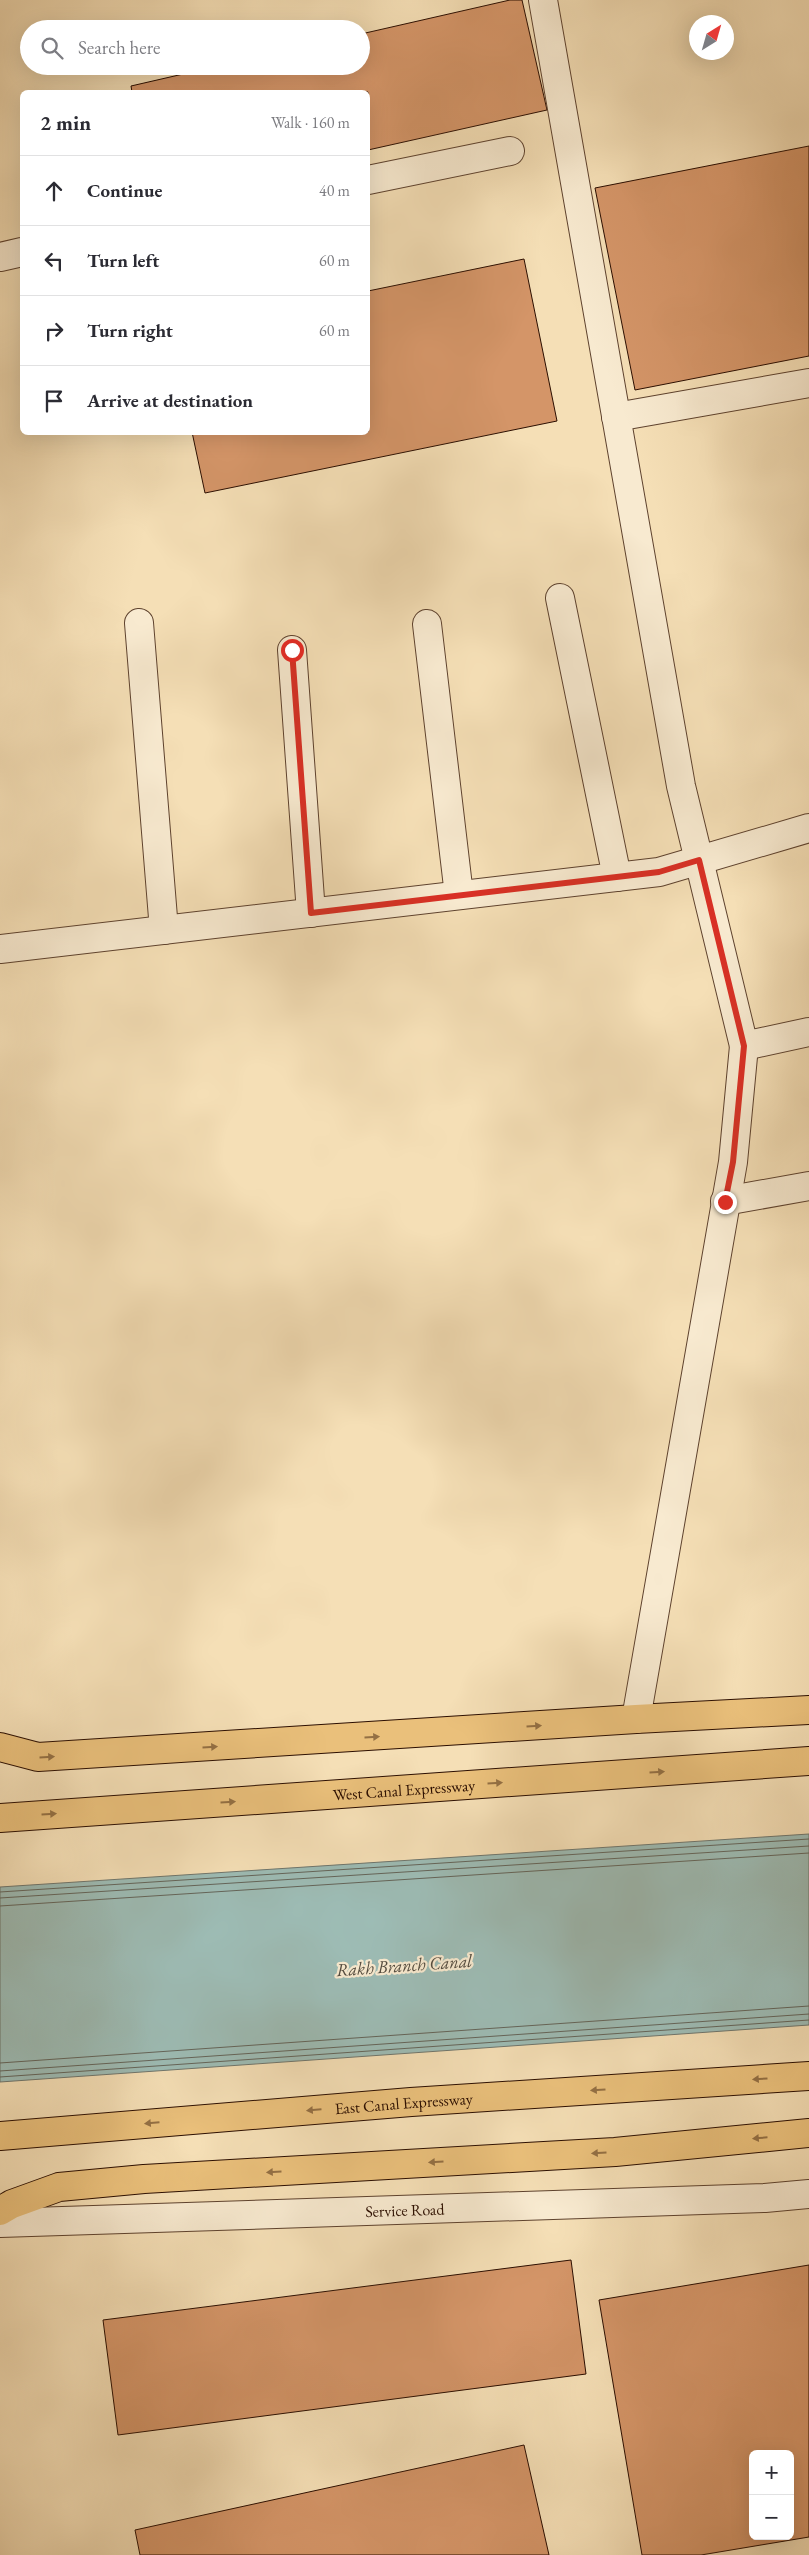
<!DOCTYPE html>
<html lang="en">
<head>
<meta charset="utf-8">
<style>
  :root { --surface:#fff; --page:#f2f2f3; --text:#2b2b33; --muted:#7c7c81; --line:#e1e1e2 }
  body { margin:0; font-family:"EB Garamond",serif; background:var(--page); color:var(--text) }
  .controls { position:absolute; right:15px; bottom:15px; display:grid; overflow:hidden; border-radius:8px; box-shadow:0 5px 20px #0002 }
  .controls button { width:45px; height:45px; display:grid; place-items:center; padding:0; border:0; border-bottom:1px solid var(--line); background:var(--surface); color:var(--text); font:25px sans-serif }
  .compass { position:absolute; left:689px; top:15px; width:45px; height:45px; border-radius:50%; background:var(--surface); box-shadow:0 5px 20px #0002; rotate:37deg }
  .stop { position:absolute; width:15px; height:15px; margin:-11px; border:4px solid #d93025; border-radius:50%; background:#fff }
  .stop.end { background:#d93025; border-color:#fff; box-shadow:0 1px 5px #0008 }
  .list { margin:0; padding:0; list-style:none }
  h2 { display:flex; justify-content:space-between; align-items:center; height:65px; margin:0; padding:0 20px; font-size:21px }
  h2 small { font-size:16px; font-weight:400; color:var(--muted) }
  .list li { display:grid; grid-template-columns:32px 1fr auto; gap:15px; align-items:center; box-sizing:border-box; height:70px; padding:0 20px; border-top:1px solid var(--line) }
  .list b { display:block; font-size:19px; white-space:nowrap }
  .list em { font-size:16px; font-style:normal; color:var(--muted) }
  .icon { flex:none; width:28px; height:28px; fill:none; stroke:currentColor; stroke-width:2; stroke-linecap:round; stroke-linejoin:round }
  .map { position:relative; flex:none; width:809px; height:2555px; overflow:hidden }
  .search { position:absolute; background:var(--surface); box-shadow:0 5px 20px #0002; left:20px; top:20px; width:350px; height:55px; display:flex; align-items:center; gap:12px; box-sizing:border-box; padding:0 18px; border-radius:28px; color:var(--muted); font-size:19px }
  .panel { position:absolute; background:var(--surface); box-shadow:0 5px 20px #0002; left:20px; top:90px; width:350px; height:345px; border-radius:8px }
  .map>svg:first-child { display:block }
</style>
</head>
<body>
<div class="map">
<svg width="809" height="2555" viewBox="0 0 809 2555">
  <rect width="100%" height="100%" fill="#f5dfb6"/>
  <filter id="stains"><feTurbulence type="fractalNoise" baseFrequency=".004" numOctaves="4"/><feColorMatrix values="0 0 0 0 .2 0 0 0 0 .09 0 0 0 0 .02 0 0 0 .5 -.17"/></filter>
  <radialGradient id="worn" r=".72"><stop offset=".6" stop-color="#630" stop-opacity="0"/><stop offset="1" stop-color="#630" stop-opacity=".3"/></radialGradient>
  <path fill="#9dbcb5" stroke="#6f766d" d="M809,1834V2025L0,2082V1887Z"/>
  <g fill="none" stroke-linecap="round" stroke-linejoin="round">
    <g stroke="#64655a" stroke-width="1">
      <path d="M0,1892L809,1839"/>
      <path d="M0,1898L809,1846"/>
      <path d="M0,1906L809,1853"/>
      <path d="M0,2063L809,2006"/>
      <path d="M0,2071L809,2014"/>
      <path d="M0,2077L809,2020"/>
    </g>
  </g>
  <g fill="#d49568" stroke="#2b0e00" fill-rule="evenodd">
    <path d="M510,0H522L547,110L368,150V92H132L131,86L218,66H361V34Z"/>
    <path d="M809,146V356L635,390L595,188Z"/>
    <path d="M524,259L557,421L205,493L192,432H368V291Z"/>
    <path d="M571,2260L586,2374L118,2435L103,2320Z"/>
    <path d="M809,2265V2537L701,2555H642L599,2300ZM753,2454H790V2536H753Z"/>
    <path d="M524,2445L549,2555H140L135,2530Z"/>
  </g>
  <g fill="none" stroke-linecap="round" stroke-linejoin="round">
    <g stroke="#5e422e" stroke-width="30">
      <g id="minor">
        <path d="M543,0L681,786L744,1046L809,1032"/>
        <path d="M368,180L510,151"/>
        <path d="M0,257L22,252"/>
        <path d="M616,417L809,383"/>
        <path d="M560,598L617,877"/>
        <path d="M139,623L164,930"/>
        <path d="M427,624L459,895"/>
        <path d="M292,650L311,913"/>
        <path d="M0,949L659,872L809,828"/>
        <path d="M725,1201L809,1186"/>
        <path d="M636,1719L733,1162L744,1046"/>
        <path id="s1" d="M0,2223L765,2198L809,2194"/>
      </g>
    </g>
    <g stroke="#2b0e00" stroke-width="30">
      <g id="major">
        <path d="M0,1747L38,1757L636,1719L809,1710"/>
        <path id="s2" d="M0,1818L809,1761"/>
        <path id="s3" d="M0,2136L411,2102L809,2076"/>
        <path d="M0,2211L12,2204L59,2187L144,2179L615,2152L809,2133"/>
      </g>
    </g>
    <use href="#minor" stroke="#f8ead0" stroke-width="28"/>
    <use href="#major" stroke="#eac07b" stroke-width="28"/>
  </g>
  <defs><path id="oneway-solid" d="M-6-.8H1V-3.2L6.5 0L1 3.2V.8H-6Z" transform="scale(1.25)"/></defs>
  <g fill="#947044">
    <use href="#oneway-solid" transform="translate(534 1726) rotate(-4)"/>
    <use href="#oneway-solid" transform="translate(372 1737) rotate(-3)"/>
    <use href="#oneway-solid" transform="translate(210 1747) rotate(-3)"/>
    <use href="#oneway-solid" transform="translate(47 1757) rotate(-3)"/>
    <use href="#oneway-solid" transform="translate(657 1772) rotate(-4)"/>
    <use href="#oneway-solid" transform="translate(495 1783) rotate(-4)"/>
    <use href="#oneway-solid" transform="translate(228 1802) rotate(-4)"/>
    <use href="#oneway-solid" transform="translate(49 1814) rotate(-4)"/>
    <use href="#oneway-solid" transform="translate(760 2079) rotate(176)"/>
    <use href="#oneway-solid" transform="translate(598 2090) rotate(176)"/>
    <use href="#oneway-solid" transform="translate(314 2110) rotate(175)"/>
    <use href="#oneway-solid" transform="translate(152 2123) rotate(175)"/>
    <use href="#oneway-solid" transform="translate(760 2138) rotate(175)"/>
    <use href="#oneway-solid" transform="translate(599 2153) rotate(177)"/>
    <use href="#oneway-solid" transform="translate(436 2162) rotate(177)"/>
    <use href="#oneway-solid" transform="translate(274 2172) rotate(177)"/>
  </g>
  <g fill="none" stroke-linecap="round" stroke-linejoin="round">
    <path stroke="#d93025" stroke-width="6" d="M292,650L311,913L659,872L699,860L744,1046L733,1162L725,1202"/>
  </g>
  <g text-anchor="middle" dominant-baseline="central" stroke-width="4.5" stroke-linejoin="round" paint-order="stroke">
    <g font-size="16" fill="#2b0e00" stroke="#f8ead0">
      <text stroke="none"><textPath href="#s2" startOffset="405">West Canal Expressway</textPath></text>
      <text stroke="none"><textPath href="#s3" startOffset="405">East Canal Expressway</textPath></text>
      <text stroke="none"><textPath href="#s1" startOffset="405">Service Road</textPath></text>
    </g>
    <g font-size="18" font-style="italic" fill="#534b3f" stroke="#f8ead0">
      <text transform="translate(404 1965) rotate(-4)">Rakh Branch Canal</text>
    </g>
  </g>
  <rect width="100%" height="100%" filter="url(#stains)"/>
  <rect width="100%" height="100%" fill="url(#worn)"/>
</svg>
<div class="controls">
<button>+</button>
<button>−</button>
</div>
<svg class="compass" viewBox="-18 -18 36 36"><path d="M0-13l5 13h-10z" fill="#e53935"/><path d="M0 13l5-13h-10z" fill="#7c7c81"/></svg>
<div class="stop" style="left:292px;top:650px"></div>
<div class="stop end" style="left:725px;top:1202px"></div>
<div class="search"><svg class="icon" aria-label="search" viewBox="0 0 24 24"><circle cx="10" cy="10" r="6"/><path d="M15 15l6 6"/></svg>Search here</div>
<section class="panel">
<h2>2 min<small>Walk · 160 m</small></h2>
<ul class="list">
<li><svg class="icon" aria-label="ahead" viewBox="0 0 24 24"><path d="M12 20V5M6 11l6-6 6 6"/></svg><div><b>Continue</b></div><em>40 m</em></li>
<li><svg class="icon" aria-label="left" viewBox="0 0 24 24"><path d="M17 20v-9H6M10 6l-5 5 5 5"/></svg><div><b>Turn left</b></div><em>60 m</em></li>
<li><svg class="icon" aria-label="right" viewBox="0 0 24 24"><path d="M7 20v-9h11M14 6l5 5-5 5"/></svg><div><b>Turn right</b></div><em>60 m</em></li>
<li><svg class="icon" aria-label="arrive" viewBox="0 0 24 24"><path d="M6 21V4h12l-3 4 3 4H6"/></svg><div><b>Arrive at destination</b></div></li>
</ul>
</section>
</div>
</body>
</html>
